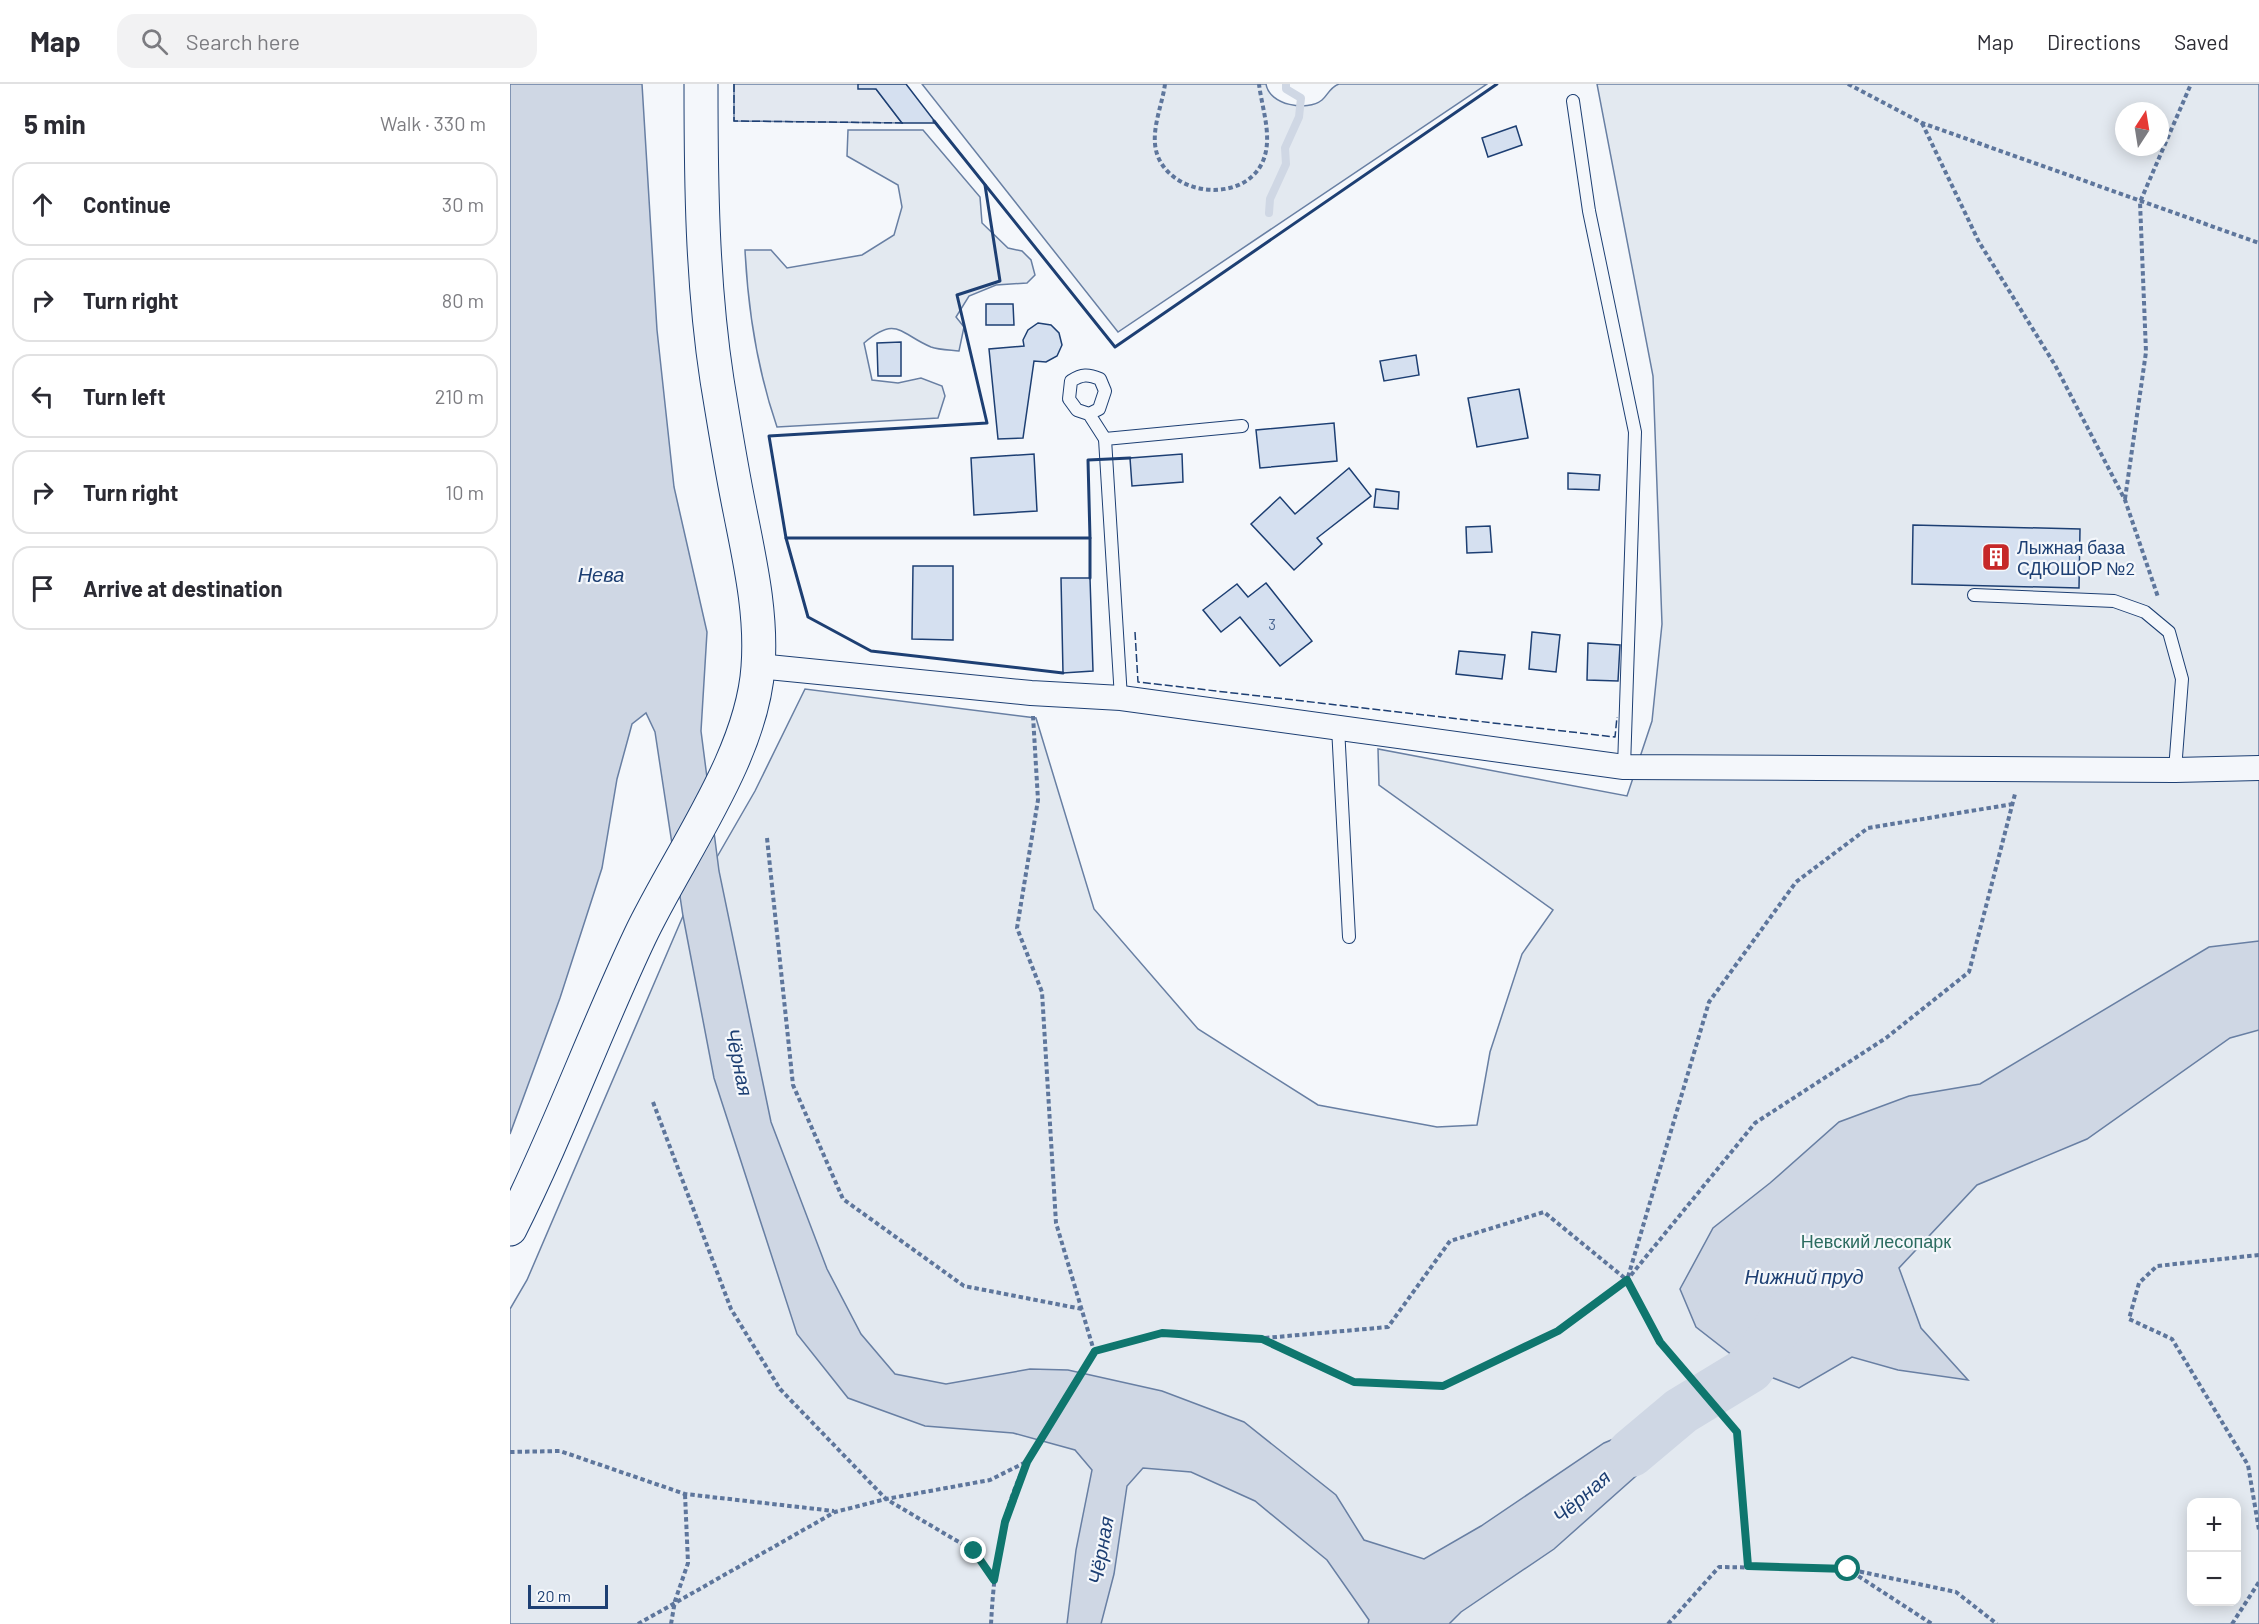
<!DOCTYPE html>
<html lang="en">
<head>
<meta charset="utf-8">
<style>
  :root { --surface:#fff; --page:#f2f2f3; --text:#2b2b33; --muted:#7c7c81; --line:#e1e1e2 }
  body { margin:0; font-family:Barlow,sans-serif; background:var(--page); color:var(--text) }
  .controls { position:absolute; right:18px; bottom:18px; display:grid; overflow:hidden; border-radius:12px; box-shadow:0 3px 15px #0003 }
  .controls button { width:54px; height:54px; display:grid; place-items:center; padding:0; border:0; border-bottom:2px solid var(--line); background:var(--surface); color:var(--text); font:30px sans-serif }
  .compass { position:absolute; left:1605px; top:18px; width:54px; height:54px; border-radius:50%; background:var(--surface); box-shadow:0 3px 15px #0003; rotate:12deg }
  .scale { position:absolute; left:18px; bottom:15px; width:80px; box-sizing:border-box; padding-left:6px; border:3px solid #1d3f73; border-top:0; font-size:16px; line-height:21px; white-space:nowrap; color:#1d3f73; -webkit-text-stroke:4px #f4f7fb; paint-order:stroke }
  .stop { position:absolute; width:18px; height:18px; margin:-14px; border:4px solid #0f766e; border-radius:50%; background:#fff }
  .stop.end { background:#0f766e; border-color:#fff; box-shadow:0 2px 6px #0008 }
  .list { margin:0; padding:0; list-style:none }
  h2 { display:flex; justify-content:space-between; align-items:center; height:78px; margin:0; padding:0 24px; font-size:26px }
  h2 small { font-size:20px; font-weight:400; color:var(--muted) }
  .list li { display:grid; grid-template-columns:39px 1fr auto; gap:18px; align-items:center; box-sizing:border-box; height:84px; margin:0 12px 12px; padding:0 12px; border:2px solid var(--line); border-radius:18px }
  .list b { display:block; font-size:22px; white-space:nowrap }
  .list em { font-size:20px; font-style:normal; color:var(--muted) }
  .icon { flex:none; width:33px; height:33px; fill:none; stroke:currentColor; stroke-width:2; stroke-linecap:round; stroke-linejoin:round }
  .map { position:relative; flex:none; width:1749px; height:1540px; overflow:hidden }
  header { display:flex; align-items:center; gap:36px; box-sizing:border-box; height:84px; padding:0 30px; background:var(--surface); border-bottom:2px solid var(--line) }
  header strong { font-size:28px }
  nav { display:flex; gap:33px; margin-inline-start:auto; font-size:21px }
  .search { width:420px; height:54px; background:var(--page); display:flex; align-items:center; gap:15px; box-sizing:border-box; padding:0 21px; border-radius:18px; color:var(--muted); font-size:22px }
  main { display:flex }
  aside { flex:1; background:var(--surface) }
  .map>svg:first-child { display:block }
</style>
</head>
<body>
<header>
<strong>Map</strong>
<div class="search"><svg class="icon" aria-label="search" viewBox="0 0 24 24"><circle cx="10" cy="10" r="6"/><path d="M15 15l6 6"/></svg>Search here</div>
<nav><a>Map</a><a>Directions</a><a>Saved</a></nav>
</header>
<main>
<aside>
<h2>5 min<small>Walk · 330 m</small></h2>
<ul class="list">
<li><svg class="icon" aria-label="ahead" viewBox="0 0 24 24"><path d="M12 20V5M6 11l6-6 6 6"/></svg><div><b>Continue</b></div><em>30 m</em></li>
<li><svg class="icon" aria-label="right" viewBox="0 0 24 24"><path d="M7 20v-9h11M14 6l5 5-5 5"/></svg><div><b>Turn right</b></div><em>80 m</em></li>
<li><svg class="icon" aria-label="left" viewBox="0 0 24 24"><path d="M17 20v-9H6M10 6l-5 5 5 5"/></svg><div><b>Turn left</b></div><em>210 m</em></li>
<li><svg class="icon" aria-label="right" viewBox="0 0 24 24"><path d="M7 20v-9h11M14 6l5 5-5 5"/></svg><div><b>Turn right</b></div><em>10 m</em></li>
<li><svg class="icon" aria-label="arrive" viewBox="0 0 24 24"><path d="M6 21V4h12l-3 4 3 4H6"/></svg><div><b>Arrive at destination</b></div></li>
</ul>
</aside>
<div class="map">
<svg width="1749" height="1540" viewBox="0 0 1749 1540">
  <rect width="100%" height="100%" fill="#f4f7fb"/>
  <g fill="#e3e9f0" stroke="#687fa3" stroke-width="1.5" fill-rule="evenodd">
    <path d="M412,0H756C759,21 797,28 812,16C818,11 820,3 829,0H977L608,248Z"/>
    <path d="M1087,0H1749V1540H0V1225L17,1196L173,832L245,707L295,605L526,634L584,825L688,945L808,1021L927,1043L967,1041L980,968L1012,870L1043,826L869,701L868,665L1117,712L1142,637L1152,540L1143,292ZM1614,27H1650V63H1614ZM1682,1418H1726V1518H1682Z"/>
    <path d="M338,46H413L470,113L472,139L498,164L512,167L521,176L525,191L517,199L486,201L459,212L446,233L454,243L449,267C441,266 429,266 421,263C390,250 387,231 354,259L362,296L388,299L411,294L432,302L435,312L428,334L267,343C247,285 238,227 235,166H261L277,184L352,171L384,151L392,123L388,101L337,72Z"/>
  </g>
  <path fill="#e3e8f0" stroke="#687fa3" stroke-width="1.5" d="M224,0H348L366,5L392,39L224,37Z"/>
  <g fill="#cfd7e4" stroke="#687fa3" stroke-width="1.5">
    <path d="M0,0H132L147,246L164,403L197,548L191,647L209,787L261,1038L317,1185L351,1250L385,1290L436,1300L520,1285L558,1286L652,1307L734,1338L826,1411L854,1456L914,1475L971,1442L1094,1359L1171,1327L1126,1392L1044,1465L951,1528L939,1540H858L859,1536L817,1476L745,1417L681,1388L633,1384L617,1402L604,1490L591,1540H557L566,1466L582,1386L565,1366L503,1349L415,1342L338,1314L287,1250L204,994L173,832L145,648L136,629L122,640L107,695L92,784L50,914L0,1050Z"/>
    <path d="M1749,857V946L1720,954L1577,1055L1467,1101L1389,1184L1411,1244L1458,1296L1388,1286L1342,1273L1289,1304L1240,1285L1186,1243L1170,1205L1203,1144L1260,1099L1329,1038L1399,1012L1470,1000L1699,863Z"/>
  </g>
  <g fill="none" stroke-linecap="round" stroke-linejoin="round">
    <path stroke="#cfd7e4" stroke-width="8" d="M759,129L760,115L776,80L775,64L789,33L791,14L776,5V0"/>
    <path stroke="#cfd7e4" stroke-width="48" d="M1121,1369L1171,1327L1240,1285L1277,1230"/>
  </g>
  <g fill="#d5e0f0" stroke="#1d3f73" stroke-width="1.5">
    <path d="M348,0H396L426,39H392L366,5H348Z"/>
    <path d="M1006,42L1012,61L978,73L972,54Z"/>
    <path d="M476,220H503L504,241H476Z"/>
    <path d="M528,239L541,241L549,249L552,261L547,272L536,278L524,277L513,354L488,355L479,265L514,262L513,256L518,246Z"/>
    <path d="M391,258V292H368L367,259Z"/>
    <path d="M906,271L909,291L874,297L870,277Z"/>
    <path d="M1009,305L1018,354L967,363L958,314Z"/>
    <path d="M824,339L827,377L750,384L746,346Z"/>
    <path d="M524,370L527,427L464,431L461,374Z"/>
    <path d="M672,370L673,398L622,402L620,374Z"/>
    <path d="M839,384L861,412L807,454L812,460L784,486L741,440L770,413L785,430Z"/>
    <path d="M1058,389L1090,391L1089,406L1058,405Z"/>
    <path d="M866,405L889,408L888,425L864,423Z"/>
    <path d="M1403,441L1570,445L1569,504L1402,500Z"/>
    <path d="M980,442L982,468L957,469L956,443Z"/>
    <path d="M403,482H443V556L402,555Z"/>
    <path d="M551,494H580L583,587L553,589Z"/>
    <path d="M756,499L802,557L770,582L730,533L711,548L693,526L727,500L738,513Z"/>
    <path d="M1022,548L1050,551L1046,588L1019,585Z"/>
    <path d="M1078,559L1110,561L1108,597L1077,596Z"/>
    <path d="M949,567L995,571L992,595L946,590Z"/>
  </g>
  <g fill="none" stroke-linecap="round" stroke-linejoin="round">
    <g stroke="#1d3f73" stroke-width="14">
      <g id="service">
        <path d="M1063,17L1079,127L1125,348L1114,683"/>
        <path d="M579,330L589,325L595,307L590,295C578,290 572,290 561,297L559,315L567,326L579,330L595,355"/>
        <path d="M1464,511L1604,517L1635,528L1659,548L1672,595L1665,686"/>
        <path d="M611,614L595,355L732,342"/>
        <path d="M828,643L839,853"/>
      </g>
    </g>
    <g stroke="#1d3f73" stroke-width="26">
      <path id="minor" d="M248,582L521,609L611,614L1114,683L1665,686L1749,684"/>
    </g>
    <g stroke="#1d3f73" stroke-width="35">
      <path id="secondary" d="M0,1145C48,1050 84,949 130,852C169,770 242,673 248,583C252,530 240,478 230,427C221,383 214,339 207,296C192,198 191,99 191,0"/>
    </g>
    <g stroke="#5e769c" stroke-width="4" stroke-dasharray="4.5 3" stroke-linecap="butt">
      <path d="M655,0C652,24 637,53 650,77C670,114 736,117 753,77C763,53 752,25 749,0"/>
      <path d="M1338,0L1412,39L1749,159"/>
      <path d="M1412,39L1469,158L1545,281L1615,416L1648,513"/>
      <path d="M1615,415L1636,268L1630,118L1681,0"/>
      <path d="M523,632L528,716L507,844L532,908L546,1139L584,1267"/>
      <path d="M257,754L283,1001L333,1115L454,1202L572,1225"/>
      <path d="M143,1018L221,1225L270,1305L376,1415L464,1467L483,1495"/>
      <path d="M1749,1171L1647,1182L1629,1199L1619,1235L1662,1255L1738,1381L1749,1446"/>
      <path d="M1118,1193L1199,918L1286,798L1358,744L1503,720"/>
      <path d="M755,1254L878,1243L940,1157L1034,1128L1117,1196L1150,1258L1227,1348L1238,1482"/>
      <path d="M0,1368L50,1367L175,1410L324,1427"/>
      <path d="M1342,1488L1422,1540"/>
      <path d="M128,1540L325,1428L376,1415L480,1396L516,1378"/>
      <path d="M161,1540L165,1517L178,1479L175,1410"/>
      <path d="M481,1540C484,1485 491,1425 518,1376C538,1339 562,1303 584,1267L652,1249L752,1255L844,1298L933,1302L1048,1247L1117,1196L1245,1039L1376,954L1459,888L1505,710"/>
      <path d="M1158,1540L1209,1483L1338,1485L1446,1508L1487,1540"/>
      <path d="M1722,1540L1749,1498"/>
    </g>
    <use href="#service" stroke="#f4f7fb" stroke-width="12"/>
    <use href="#minor" stroke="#f4f7fb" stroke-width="24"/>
    <use href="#secondary" stroke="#f4f7fb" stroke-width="33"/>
    <g stroke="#1d3f73" stroke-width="1.5" stroke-dasharray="8 3" stroke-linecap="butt">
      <path d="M224,0V37L396,39"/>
      <path d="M625,548L628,598L1105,653L1107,633"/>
    </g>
    <g stroke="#1d3f73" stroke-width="3">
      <path d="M424,37L605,263L987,0"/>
      <path d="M475,101L490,197L447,211L477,339L259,352L276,454L298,533L361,567L553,589"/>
      <path d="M276,454H580V494"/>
      <path d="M580,454L578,376L620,374"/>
    </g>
  </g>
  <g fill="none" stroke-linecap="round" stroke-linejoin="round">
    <path stroke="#0f766e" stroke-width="8" d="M464,1467L484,1496L495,1438L517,1378L585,1267L652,1249L752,1255L844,1298L933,1302L1048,1247L1117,1196L1150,1258L1227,1348L1238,1482L1338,1485"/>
  </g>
  <defs>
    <g id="building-square" transform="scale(1.5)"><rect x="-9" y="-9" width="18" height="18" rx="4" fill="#c62828" stroke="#f4f7fb"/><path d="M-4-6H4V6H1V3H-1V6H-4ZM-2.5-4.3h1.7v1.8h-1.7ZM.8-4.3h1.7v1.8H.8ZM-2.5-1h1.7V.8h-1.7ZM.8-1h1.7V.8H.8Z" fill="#fff"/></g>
  </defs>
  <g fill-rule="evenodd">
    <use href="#building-square" x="1486" y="473"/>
  </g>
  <g text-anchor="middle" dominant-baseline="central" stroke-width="4.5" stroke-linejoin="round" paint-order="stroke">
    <g font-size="15" fill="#4b6792">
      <text x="762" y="540">3</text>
    </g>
    <g font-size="18" fill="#1d3f73" stroke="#f4f7fb" text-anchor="start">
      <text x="1507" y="463">Лыжная база<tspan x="1507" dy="21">СДЮШОР №2</tspan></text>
    </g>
    <g font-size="18" fill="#2c6c60" stroke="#f4f7fb">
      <text x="1366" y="1157">Невский лесопарк</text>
    </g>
    <g font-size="20" font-style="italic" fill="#1d3f73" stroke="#f4f7fb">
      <text x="91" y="490">Нева</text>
      <text transform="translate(230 978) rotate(78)">Чёрная</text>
      <text x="1294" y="1192">Нижний пруд</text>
      <text transform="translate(1071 1412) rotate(-41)">Чёрная</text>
      <text transform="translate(590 1466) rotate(-80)">Чёрная</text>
    </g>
  </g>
</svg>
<div class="controls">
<button>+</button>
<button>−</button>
</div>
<svg class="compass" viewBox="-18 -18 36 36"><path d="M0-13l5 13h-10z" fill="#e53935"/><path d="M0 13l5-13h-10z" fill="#7c7c81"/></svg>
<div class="scale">20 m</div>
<div class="stop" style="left:1338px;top:1485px"></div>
<div class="stop end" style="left:464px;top:1467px"></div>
</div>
</main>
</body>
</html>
